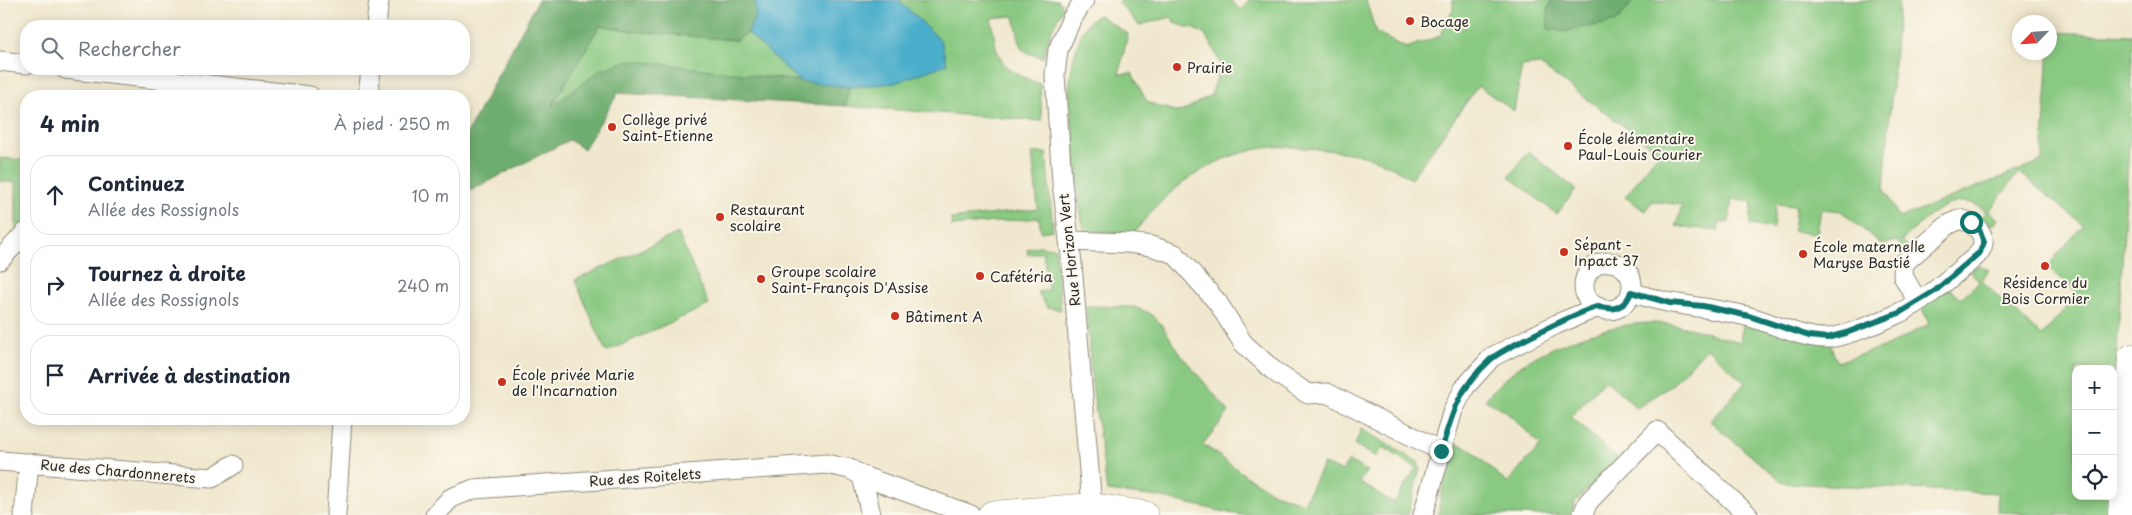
<!DOCTYPE html>
<html lang="fr">
<head>
<meta charset="utf-8">
<style>
  :root { --surface:#fff; --page:#f2f2f3; --text:#1f2937; --muted:#747a83; --line:#e0e1e3 }
  body { margin:0; font-family:"Playpen Sans",sans-serif; background:var(--page); color:var(--text) }
  .controls { position:absolute; right:15px; bottom:15px; display:grid; overflow:hidden; border-radius:10px; box-shadow:0 2px 12px #0003 }
  .controls button { width:45px; height:45px; display:grid; place-items:center; padding:0; border:0; border-bottom:1px solid var(--line); background:var(--surface); color:var(--text); font:25px sans-serif }
  .compass { position:absolute; left:2012px; top:15px; width:45px; height:45px; border-radius:50%; background:var(--surface); box-shadow:0 2px 12px #0003; rotate:245deg }
  .stop { position:absolute; width:15px; height:15px; margin:-11px; border:4px solid #0f766e; border-radius:50%; background:#fff }
  .stop.end { background:#0f766e; border-color:#fff; box-shadow:0 1px 5px #0008 }
  .list { margin:0; padding:0; list-style:none }
  h2 { display:flex; justify-content:space-between; align-items:center; height:65px; margin:0; padding:0 20px; font-size:21px }
  h2 small { font-size:16px; font-weight:400; color:var(--muted) }
  .list li { display:grid; grid-template-columns:32px 1fr auto; gap:15px; align-items:center; box-sizing:border-box; height:80px; margin:0 10px 10px; padding:0 10px; border:1px solid var(--line); border-radius:20px }
  .list b { display:block; font-size:19px; white-space:nowrap }
  .list p { margin:0; font-size:16px; white-space:nowrap; color:var(--muted) }
  .list em { font-size:16px; font-style:normal; color:var(--muted) }
  .icon { flex:none; width:28px; height:28px; fill:none; stroke:currentColor; stroke-width:2; stroke-linecap:round; stroke-linejoin:round }
  .map { position:relative; flex:none; width:2132px; height:515px; overflow:hidden }
  .search { position:absolute; background:var(--surface); box-shadow:0 2px 12px #0003; left:20px; top:20px; width:450px; height:55px; display:flex; align-items:center; gap:12px; box-sizing:border-box; padding:0 18px; border-radius:20px; color:var(--muted); font-size:19px }
  .panel { position:absolute; background:var(--surface); box-shadow:0 2px 12px #0003; left:20px; top:90px; width:450px; height:335px; border-radius:20px }
  .map>svg:first-child { display:block }
</style>
</head>
<body>
<div class="map">
<svg width="2132" height="515" viewBox="0 0 2132 515">
  <rect width="100%" height="100%" fill="#fbf7ec"/>
  <filter id="ink" filterUnits="userSpaceOnUse"><feTurbulence type="fractalNoise" baseFrequency=".02" numOctaves="2"/><feDisplacementMap in="SourceGraphic" scale="10" xChannelSelector="R" yChannelSelector="G"/><feConvolveMatrix kernelMatrix="1 2 1 2 8 2 1 2 1" color-interpolation-filters="sRGB"/></filter>
  <filter id="wash" filterUnits="userSpaceOnUse"><feTurbulence type="fractalNoise" baseFrequency=".0096" numOctaves="4" result="noise"/><feDisplacementMap in="SourceGraphic" scale="20" xChannelSelector="R" yChannelSelector="G"/><feGaussianBlur stdDeviation="1.12" result="paint"/><feColorMatrix in="noise" values="0 0 0 0 0 0 0 0 0 0 0 0 0 0 0 0 0 1.4 0 .05"/><feComposite in="paint" operator="in"/></filter>
  <g filter="url(#wash)">
    <rect width="100%" height="100%" fill="#f0e8ce"/>
    <g fill="#89c981" stroke="#5a7a56" fill-rule="evenodd">
      <path d="M899,0H1058L1064,7L1052,29L1043,58L1028,53L1021,48L1014,16L991,18C998,61 997,67 1040,84L1042,121L845,106L849,87L895,83L941,41Z"/>
      <path d="M1123,0H1230L1241,10L1249,0H1366L1376,33L1406,48L1440,36L1453,9V0H1552L1548,9L1617,21L1634,0H1899L1884,188L1899,218L2042,161L2050,32L2132,35V92L2116,369L2112,515H2021V513L1997,512L1998,493L1783,483L1710,421L1745,383L1707,348L1672,385L1637,408L1605,379L1571,417L1617,458L1575,502L1571,515H1438L1449,448L1458,444L1469,448L1507,483L1541,445L1504,410L1485,400C1495,388 1505,377 1518,368C1550,344 1614,322 1654,323C1683,324 1712,335 1740,342L1743,322L1830,344L1837,362L1889,345L1929,324L1921,306L1949,288L1960,299L1979,282L1970,270L1979,265L1989,270L1981,281L2042,336L2078,294L2047,267L2083,225L2019,172L1989,211L1998,219L1995,224L1983,225L1978,221L1986,211C1953,186 1927,219 1902,240L1909,250L1905,253L1897,241L1882,245L1841,211L1821,209L1817,234L1793,231L1796,206L1776,204L1773,228L1750,225L1752,202L1732,199L1729,222H1719L1718,231L1676,226L1682,205L1652,201L1645,211L1625,197L1659,152L1539,64L1522,66L1514,111L1478,86L1411,179C1380,157 1361,154 1325,150C1305,148 1284,145 1264,148C1210,156 1166,190 1134,233L1086,231L1082,225L1069,91C1070,71 1078,21 1099,15L1128,34L1119,74L1132,73L1146,100L1150,103L1177,112L1183,111L1211,95L1221,65C1205,31 1210,34 1174,23L1172,17L1139,25L1118,2ZM2076,369H2113V496H2076Z"/>
      <path d="M600,25L633,31L735,40L748,33L799,81L630,61L550,108Z"/>
      <path d="M1528,152L1576,189L1557,214L1509,177Z"/>
      <path d="M1032,153H1046L1053,230L1041,232L1039,218L952,226L951,219L1038,209Z"/>
      <path d="M0,158L26,160V221L16,229V183L0,181Z"/>
      <path d="M678,233L709,305L606,352L575,280Z"/>
      <path d="M1038,246L1055,248L1061,310L1047,307L1037,292L1048,290L1043,252L1028,255L1027,249Z"/>
      <path d="M1086,306L1134,307L1150,313L1161,324L1182,356L1229,412L1203,444L1246,476L1274,493L1304,503L1323,464L1342,471L1349,461L1367,471L1359,482L1394,503L1416,468L1383,447L1376,457L1355,445L1361,429L1418,462L1420,468L1408,515H1239L1159,497L1107,491L1092,384Z"/>
    </g>
    <g fill="#6ead6f" stroke="#4c6c4d">
      <path d="M538,0H754C759,9 754,23 749,31C746,35 740,38 736,40L633,31L600,25L552,106L602,69L630,60L849,87L845,106L618,93L584,149L569,140L464,194V139Z"/>
      <path d="M1552,0H1634L1617,21L1564,32L1548,29V9Z"/>
    </g>
    <path fill="#4caecb" stroke="#3c6c7b" d="M754,0H899L941,41L947,64L895,83L849,87L799,81L748,33L756,12Z"/>
  </g>
  <g filter="url(#ink)">
    <g fill="none" stroke-linecap="round" stroke-linejoin="round">
      <g stroke="#8e8a7c" stroke-width="21">
        <g id="minor">
          <path d="M1084,0L1071,20L1058,50L1055,75L1062,182L1072,264L1092,507"/>
          <path d="M376,26L379,0"/>
          <path d="M0,61L26,64"/>
          <path d="M65,69L310,96"/>
          <path d="M368,96L371,69"/>
          <path d="M1069,241L1128,243L1151,246L1175,254L1218,303L1243,343L1275,372L1308,394L1327,393L1441,451"/>
          <path d="M0,260L26,232"/>
          <circle cx="1608" cy="286" r="24"/>
          <path d="M1631,292C1644,296 1658,301 1672,303C1697,307 1721,310 1746,316C1771,322 1802,339 1827,338C1844,337 1883,321 1899,313C1923,302 1943,284 1963,267C1969,262 1977,257 1980,251C1990,235 1974,223 1960,219L1948,225L1904,263L1903,276L1918,302"/>
          <path d="M0,461L212,478L233,465"/>
          <path d="M862,476L971,515"/>
          <path d="M1583,514L1588,502L1657,431L1748,515"/>
          <path d="M24,515L29,463"/>
          <path d="M336,515L342,419"/>
          <path d="M435,515L451,498L474,489L826,464L850,469L862,476L871,515"/>
          <path d="M1423,515L1453,410L1465,387L1492,357L1557,324L1598,307"/>
        </g>
      </g>
      <g stroke="#8e8a7c" stroke-width="29">
        <path id="secondary" d="M992,515L1092,507L1144,515"/>
      </g>
      <g stroke="#8e8a7c" stroke-width="29">
        <path id="primary" d="M2122,515L2132,358"/>
      </g>
      <use href="#minor" stroke="#fff" stroke-width="19"/>
      <use href="#secondary" stroke="#fff" stroke-width="28"/>
      <use href="#primary" stroke="#fff" stroke-width="28"/>
    </g>
  </g>
  <g fill="none" stroke-linecap="round" stroke-linejoin="round" filter="url(#ink)">
    <path stroke="#0f766e" stroke-width="6" d="M1441,451C1453,410 1459,388 1491,359C1501,350 1586,308 1598,307C1606,307 1611,311 1620,306C1626,303 1629,298 1631,292L1670,303L1703,306L1749,316L1809,336L1827,338L1846,333L1899,313L1935,291L1980,252L1984,242L1980,231L1971,222"/>
  </g>
  <g fill="#c8321e" stroke="#fbf7ec" stroke-width="2">
    <circle cx="1410" cy="21" r="5"/>
    <circle cx="1177" cy="67" r="5"/>
    <circle cx="612" cy="127" r="5"/>
    <circle cx="1568" cy="146" r="5"/>
    <circle cx="720" cy="217" r="5"/>
    <circle cx="1564" cy="252" r="5"/>
    <circle cx="1803" cy="254" r="5"/>
    <circle cx="2045" cy="266" r="5"/>
    <circle cx="980" cy="276" r="5"/>
    <circle cx="761" cy="279" r="5"/>
    <circle cx="895" cy="316" r="5"/>
    <circle cx="502" cy="382" r="5"/>
  </g>
  <g text-anchor="middle" dominant-baseline="central" stroke-width="4" stroke-linejoin="round" paint-order="stroke">
    <g font-size="14" fill="#2b2b2b" stroke="#fbf7ec" text-anchor="start">
      <text x="1420" y="21">Bocage</text>
      <text x="1187" y="67">Prairie</text>
      <text x="622" y="119">Collège privé<tspan x="622" dy="16">Saint-Etienne</tspan></text>
      <text x="1578" y="138">École élémentaire<tspan x="1578" dy="16">Paul-Louis Courier</tspan></text>
      <text x="730" y="209">Restaurant<tspan x="730" dy="16">scolaire</tspan></text>
      <text x="1574" y="244">Sépant -<tspan x="1574" dy="16">Inpact 37</tspan></text>
      <text x="1813" y="246">École maternelle<tspan x="1813" dy="16">Maryse Bastié</tspan></text>
      <text x="771" y="271">Groupe scolaire<tspan x="771" dy="16">Saint-François D'Assise</tspan></text>
      <text x="990" y="276">Cafétéria</text>
      <text x="2045" y="282" text-anchor="middle">Résidence du<tspan x="2045" dy="16">Bois Cormier</tspan></text>
      <text x="905" y="316">Bâtiment A</text>
      <text x="512" y="374">École privée Marie<tspan x="512" dy="16">de l'Incarnation</tspan></text>
    </g>
    <g font-size="14" fill="#2b2b2b" stroke="#fbf7ec">
      <text transform="translate(1069 250) rotate(-96)">Rue Horizon Vert</text>
      <text transform="translate(118 471) rotate(5)">Rue des Chardonnerets</text>
      <text transform="translate(645 477) rotate(-4)">Rue des Roitelets</text>
    </g>
  </g>
</svg>
<div class="controls">
<button>+</button>
<button>−</button>
<button><svg class="icon" aria-label="locate" viewBox="0 0 24 24"><circle cx="12" cy="12" r="6"/><path d="M12 2v4M12 18v4M2 12h4M18 12h4"/></svg></button>
</div>
<svg class="compass" viewBox="-18 -18 36 36"><path d="M0-13l5 13h-10z" fill="#e53935"/><path d="M0 13l5-13h-10z" fill="#747a83"/></svg>
<div class="stop" style="left:1971px;top:222px"></div>
<div class="stop end" style="left:1441px;top:451px"></div>
<div class="search"><svg class="icon" aria-label="search" viewBox="0 0 24 24"><circle cx="10" cy="10" r="6"/><path d="M15 15l6 6"/></svg>Rechercher</div>
<section class="panel">
<h2>4 min<small>À pied · 250 m</small></h2>
<ul class="list">
<li><svg class="icon" aria-label="ahead" viewBox="0 0 24 24"><path d="M12 20V5M6 11l6-6 6 6"/></svg><div><b>Continuez</b><p>Allée des Rossignols</p></div><em>10 m</em></li>
<li><svg class="icon" aria-label="right" viewBox="0 0 24 24"><path d="M7 20v-9h11M14 6l5 5-5 5"/></svg><div><b>Tournez à droite</b><p>Allée des Rossignols</p></div><em>240 m</em></li>
<li><svg class="icon" aria-label="arrive" viewBox="0 0 24 24"><path d="M6 21V4h12l-3 4 3 4H6"/></svg><div><b>Arrivée à destination</b></div></li>
</ul>
</section>
</div>
</body>
</html>
